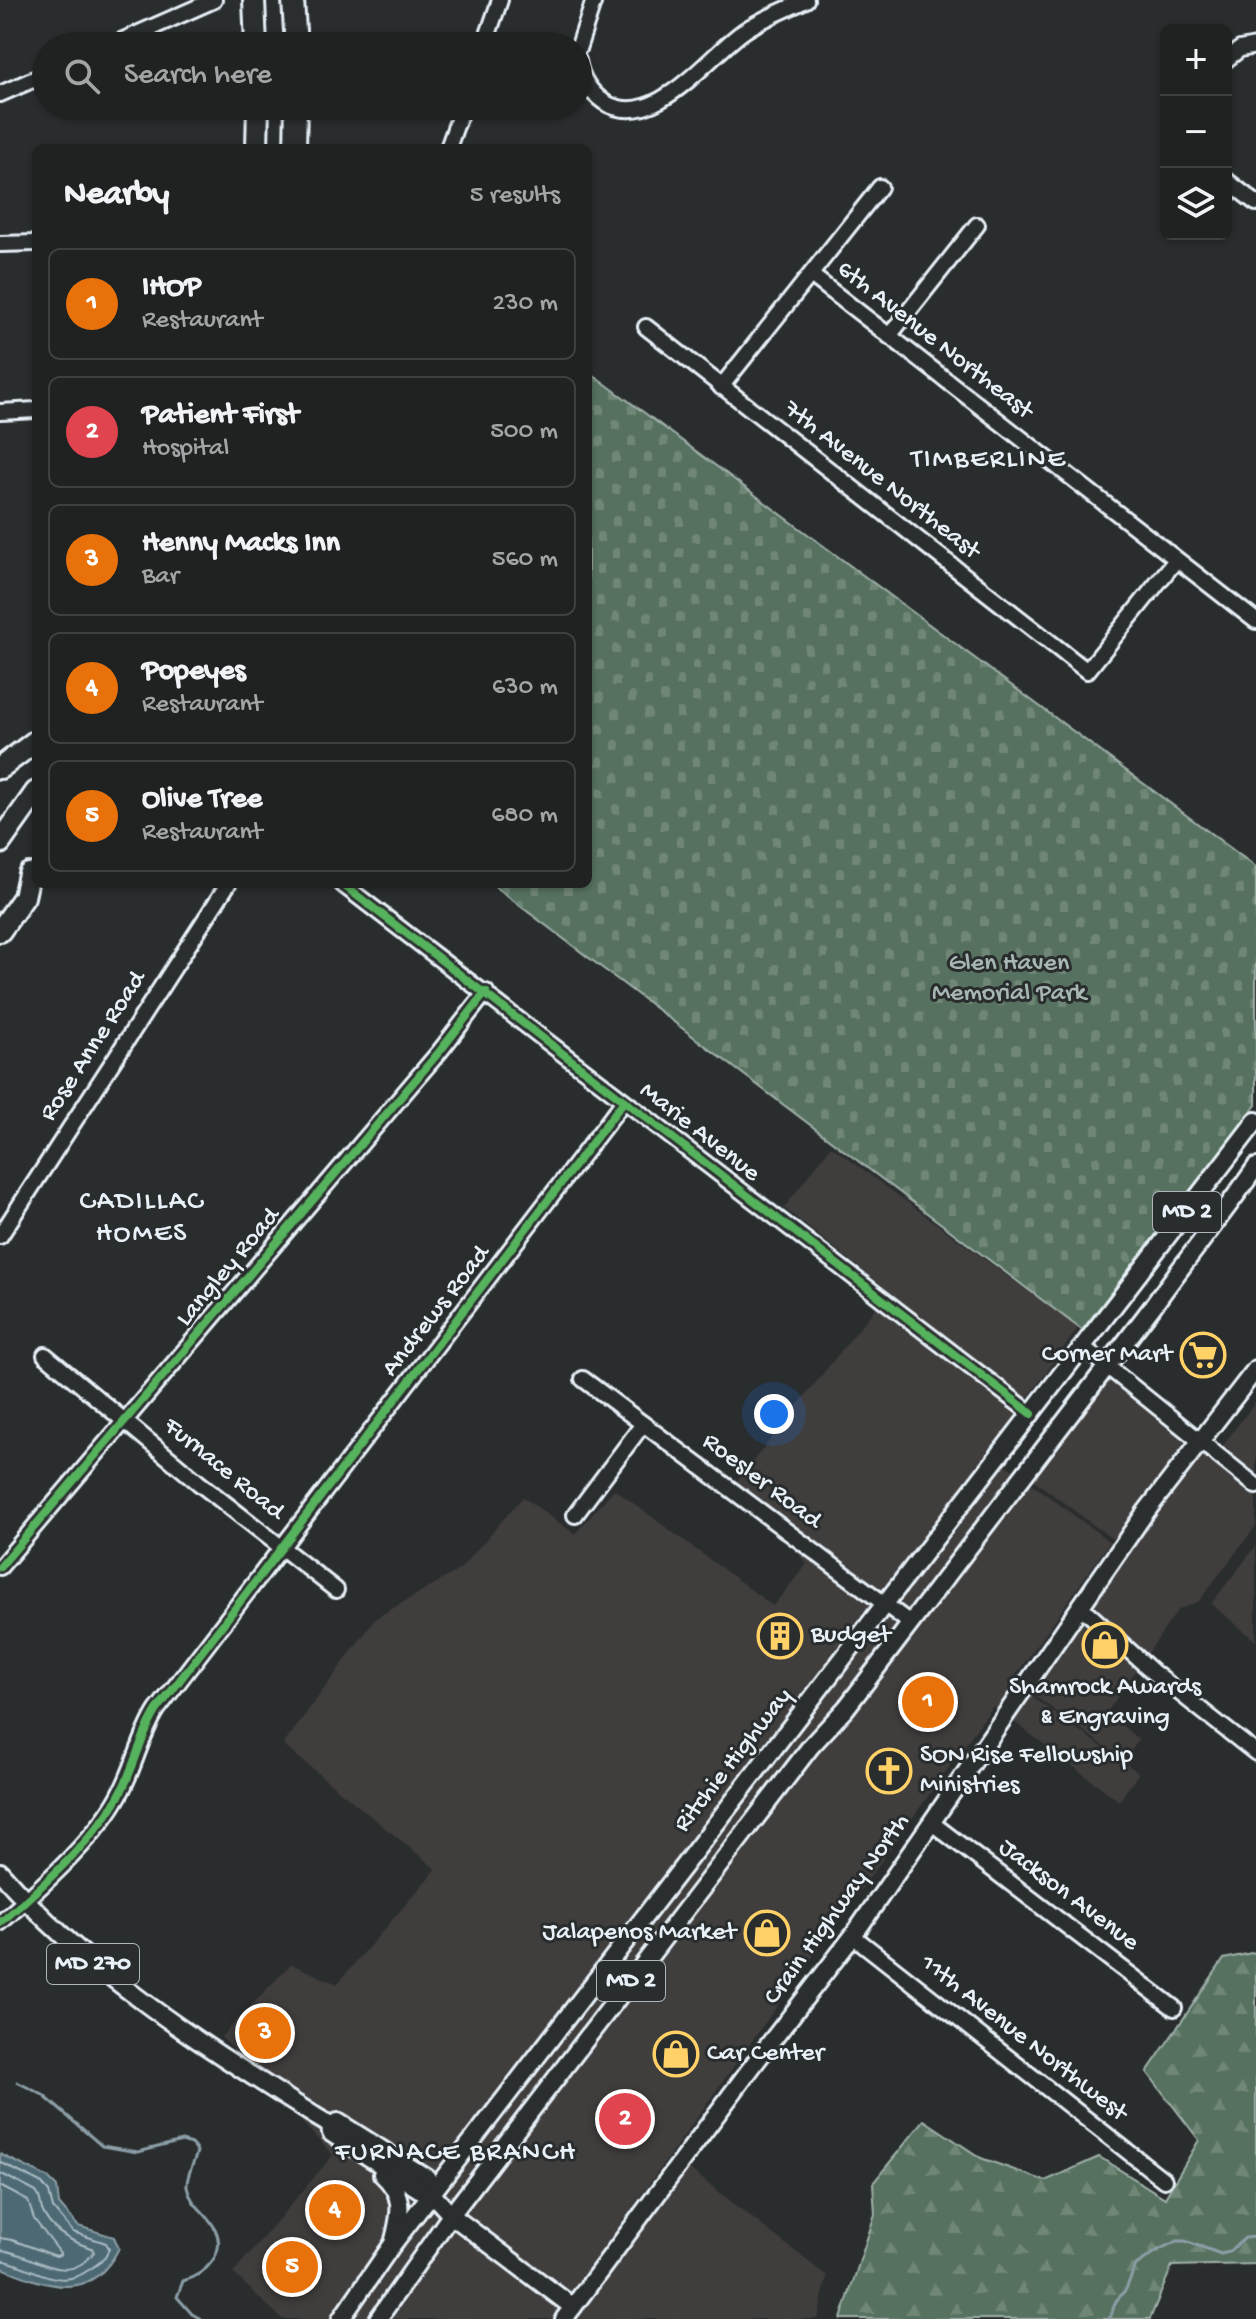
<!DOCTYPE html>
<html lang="en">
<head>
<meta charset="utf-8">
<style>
  :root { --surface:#202222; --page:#282a2a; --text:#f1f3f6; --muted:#a2a4a5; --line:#3d3f40; --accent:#ffd166 }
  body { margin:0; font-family:"Gochi Hand",sans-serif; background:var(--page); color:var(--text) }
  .controls { position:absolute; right:24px; top:24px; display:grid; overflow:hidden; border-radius:12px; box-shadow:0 2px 6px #0004 }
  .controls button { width:72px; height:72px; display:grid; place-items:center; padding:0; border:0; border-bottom:2px solid var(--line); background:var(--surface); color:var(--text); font:40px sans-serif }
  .you { position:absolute; left:774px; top:1414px; width:28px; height:28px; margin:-20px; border:6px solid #fff; border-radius:50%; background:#1a73e8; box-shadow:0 0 0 12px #1a73e833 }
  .badge { display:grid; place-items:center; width:52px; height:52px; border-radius:50%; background:var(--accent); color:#fff; font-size:26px; font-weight:700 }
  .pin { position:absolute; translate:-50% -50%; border:4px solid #fff; box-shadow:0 2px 8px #0006 }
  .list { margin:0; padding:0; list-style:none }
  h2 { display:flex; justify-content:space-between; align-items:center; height:104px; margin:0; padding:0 32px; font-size:34px }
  h2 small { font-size:26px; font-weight:400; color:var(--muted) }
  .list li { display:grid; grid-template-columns:52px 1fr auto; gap:24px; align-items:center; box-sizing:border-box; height:112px; margin:0 16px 16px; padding:0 16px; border:2px solid var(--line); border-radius:12px }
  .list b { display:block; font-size:30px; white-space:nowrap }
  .list p { margin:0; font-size:26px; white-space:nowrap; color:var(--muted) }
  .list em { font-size:26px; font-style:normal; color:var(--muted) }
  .icon { flex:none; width:44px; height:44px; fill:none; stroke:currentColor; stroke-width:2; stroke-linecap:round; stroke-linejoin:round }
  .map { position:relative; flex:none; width:1256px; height:2319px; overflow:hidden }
  .search { position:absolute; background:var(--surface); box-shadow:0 2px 6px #0004; left:32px; top:32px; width:560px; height:88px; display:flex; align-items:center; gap:20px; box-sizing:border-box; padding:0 28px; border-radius:44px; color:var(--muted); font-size:30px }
  .panel { position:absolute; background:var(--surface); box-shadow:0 2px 6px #0004; left:32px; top:144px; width:560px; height:744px; border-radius:12px }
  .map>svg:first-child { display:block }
</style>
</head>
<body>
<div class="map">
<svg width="1256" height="2319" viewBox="0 0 1256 2319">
  <defs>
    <pattern id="forest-firs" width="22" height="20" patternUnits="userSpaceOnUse" patternTransform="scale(2)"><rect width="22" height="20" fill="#57715e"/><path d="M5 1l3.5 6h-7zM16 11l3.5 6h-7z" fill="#6f8676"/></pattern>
    <pattern id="cemetery-stones" width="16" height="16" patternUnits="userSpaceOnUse" patternTransform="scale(2)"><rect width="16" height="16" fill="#57715e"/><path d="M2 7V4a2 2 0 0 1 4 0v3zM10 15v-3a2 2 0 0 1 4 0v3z" fill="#6f8676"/></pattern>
  </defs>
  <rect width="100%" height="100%" fill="#2a2d2e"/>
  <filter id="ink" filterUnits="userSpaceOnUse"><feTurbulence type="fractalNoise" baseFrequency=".0125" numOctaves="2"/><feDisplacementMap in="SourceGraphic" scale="16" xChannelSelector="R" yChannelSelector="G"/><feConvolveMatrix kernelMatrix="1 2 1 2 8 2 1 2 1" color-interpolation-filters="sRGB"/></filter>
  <g filter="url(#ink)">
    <g fill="#403c3c">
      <path d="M831,1146L1078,1328L989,1452L1110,1542L1011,1682L1139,1773L1119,1801L993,1706L552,2319H282L233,2273L333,2155L221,2037L291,1964L337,1984L436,1869L283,1745L376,1618L459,1570L523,1497L575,1534L614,1489L773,1606L807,1564L737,1481L889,1291L784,1208Z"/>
      <path d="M1107,1373L1256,1494V1526L1199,1601L1178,1610L1107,1712L1139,1740L1124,1760L1033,1695L1128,1551L1031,1478Z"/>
      <path d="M1256,1401V1478L1220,1449Z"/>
      <path d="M1256,1546V1641L1211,1604Z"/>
      <path d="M687,2167L827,2276L818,2319H574Z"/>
    </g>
    <path fill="url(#forest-firs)" stroke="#a0b1ab" stroke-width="2" d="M1256,1952V2264L1172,2266L1150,2319H841L875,2214L873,2183L924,2120L981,2158L1045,2181L1099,2157L1165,2198L1199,2140L1147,2072L1224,1959Z"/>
    <path fill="url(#cemetery-stones)" stroke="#a0b1ab" stroke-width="2" d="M588,371L1256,867V1105L1082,1330L491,884H588Z"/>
    <path fill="#4e6973" stroke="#8c9fa8" stroke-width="2" d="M0,2154L47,2177L57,2187L59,2204L78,2226L114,2237L119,2248C91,2305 46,2286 0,2267Z"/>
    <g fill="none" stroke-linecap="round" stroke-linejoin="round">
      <g stroke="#aabbc3" stroke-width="2">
        <path d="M0,2162L42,2184L49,2192L53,2208L73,2232L106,2243L109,2248C105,2260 98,2264 87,2271C57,2292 30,2264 0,2260"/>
        <path d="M0,2173L36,2192C41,2198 40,2202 42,2210C51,2232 71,2242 92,2248L94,2252C65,2290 33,2252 0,2250"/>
        <path d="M0,2186L28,2201L34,2219L61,2254L56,2256L12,2240L0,2238"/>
      </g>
      <g stroke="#8c9fa8" stroke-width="3">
        <path d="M17,2082L43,2095L102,2146L138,2152L182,2141L191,2144L197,2151C195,2163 186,2174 187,2187C190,2205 208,2213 215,2229C227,2253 205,2275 183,2281L177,2297L192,2314L201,2319"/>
        <path d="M1109,2319L1116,2301L1126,2289L1136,2265L1160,2249L1177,2241H1185L1221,2254L1229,2252L1245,2238L1256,2237"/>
      </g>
      <g stroke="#e8f1f8" stroke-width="20">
        <g id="minor">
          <path d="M110,46L214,0"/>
          <path d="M484,46L500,0"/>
          <path d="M578,49L594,0"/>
          <path d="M1226,60L1240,49L1256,46"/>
          <path d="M578,61C581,79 590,92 604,102C653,133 707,57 744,31C763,18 785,10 806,0"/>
          <path d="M0,94L46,74"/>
          <path d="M448,148L463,106"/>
          <path d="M1226,180L1256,203"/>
          <path d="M0,244L36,243"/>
          <path d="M811,275L1256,621"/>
          <path d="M646,327L1087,671L1176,560"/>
          <path d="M889,336L977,225"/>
          <path d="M721,387L880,187"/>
          <path d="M0,412L36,410"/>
          <path d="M342,884L1032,1414"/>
          <path d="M0,1236L228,884"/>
          <path d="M1083,1347L1256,1486"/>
          <path d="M45,1355L199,1483L336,1590"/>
          <path d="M583,1379L910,1623"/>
          <path d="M575,1515L643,1424"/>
          <path d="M0,1567L440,1051L486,992"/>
          <path d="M1080,1606L1153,1672L1256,1753"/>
          <path d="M932,1823L1174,2008"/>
          <path d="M0,1923C37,1891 91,1843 116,1801C134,1772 139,1738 157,1710L624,1101"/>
          <path d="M853,1936L1164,2180"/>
        </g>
      </g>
      <g stroke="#e8f1f8" stroke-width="22">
        <g id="major">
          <path d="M0,1872C91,1976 200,2043 315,2116L330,2125L338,2122L427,2178L432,2194L451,2215L573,2307"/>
          <path d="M330,2125L331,2133L419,2189L432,2194"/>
          <path d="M382,2174C405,2195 401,2212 394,2240"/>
          <path d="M341,2319L392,2245L1256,1121"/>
          <path d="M378,2319L451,2215L811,1746L846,1708L1153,1306C1187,1258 1223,1215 1256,1167"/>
          <path d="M564,2319L757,2060L853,1936L1145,1513L1256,1369"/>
        </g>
      </g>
      <g stroke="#e8f1f8" stroke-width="26">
        <g id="highway">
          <path d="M254,0L256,46"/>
          <path d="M293,0L296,46"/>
          <path d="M257,148L258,106"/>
          <path d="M295,148L296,106"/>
          <path d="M0,768L36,741"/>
          <path d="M0,843L36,792"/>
          <path d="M0,931L24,897L29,874"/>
        </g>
      </g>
      <use href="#minor" stroke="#2a2d2e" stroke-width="14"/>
      <use href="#major" stroke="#2a2d2e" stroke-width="16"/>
      <use href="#highway" stroke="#2a2d2e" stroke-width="20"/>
      <g stroke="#2a2d2e" stroke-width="13">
        <g id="cycleway">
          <path d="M342,884L1032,1414"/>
          <path d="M0,1567L440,1051L486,992"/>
          <path d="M0,1923C37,1891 91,1843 116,1801C134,1772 139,1738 157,1710L624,1101"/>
        </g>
      </g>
      <use href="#cycleway" stroke="#56b35d" stroke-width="8"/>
    </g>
  </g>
  <defs>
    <g id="supermarket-ring" transform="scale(2.3)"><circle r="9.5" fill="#2a2d2e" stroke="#ffd166" stroke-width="1.5"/><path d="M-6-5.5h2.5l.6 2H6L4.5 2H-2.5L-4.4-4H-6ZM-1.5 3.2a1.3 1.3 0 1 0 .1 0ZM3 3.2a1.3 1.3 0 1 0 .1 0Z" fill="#ffd166"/></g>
    <g id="building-ring" transform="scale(2.3)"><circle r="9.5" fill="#2a2d2e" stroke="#ffd166" stroke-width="1.5"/><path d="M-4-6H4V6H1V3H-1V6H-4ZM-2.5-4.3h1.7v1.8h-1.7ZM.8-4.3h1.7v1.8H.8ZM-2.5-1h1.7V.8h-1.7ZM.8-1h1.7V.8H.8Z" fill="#ffd166"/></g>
    <g id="shop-ring" transform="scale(2.3)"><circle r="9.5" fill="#2a2d2e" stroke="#ffd166" stroke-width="1.5"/><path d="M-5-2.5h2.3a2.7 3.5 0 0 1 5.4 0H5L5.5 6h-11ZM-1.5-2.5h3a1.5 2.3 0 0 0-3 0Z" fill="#ffd166"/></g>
    <g id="church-ring" transform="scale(2.3)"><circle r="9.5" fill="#2a2d2e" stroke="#ffd166" stroke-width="1.5"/><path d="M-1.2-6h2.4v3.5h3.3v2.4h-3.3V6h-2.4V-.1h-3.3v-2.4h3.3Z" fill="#ffd166"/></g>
  </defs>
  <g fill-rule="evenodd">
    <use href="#supermarket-ring" x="1203" y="1355"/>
    <use href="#building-ring" x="780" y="1636"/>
    <use href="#shop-ring" x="1105" y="1645"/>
    <use href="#church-ring" x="889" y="1771"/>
    <use href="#shop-ring" x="767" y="1933"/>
    <use href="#shop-ring" x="676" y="2054"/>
  </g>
  <g text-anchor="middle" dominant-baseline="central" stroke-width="6" stroke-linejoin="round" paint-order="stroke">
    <g fill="#2a2d2e" stroke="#afb6bb" stroke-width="2">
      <rect x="1153" y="1192" width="68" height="40" rx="6"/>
      <rect x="47" y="1944" width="92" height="40" rx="6"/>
      <rect x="597" y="1961" width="68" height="40" rx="6"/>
    </g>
    <g font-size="24" font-weight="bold" fill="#e8f1f8">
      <text x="1187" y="1212">MD 2</text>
      <text x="93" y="1964">MD 270</text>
      <text x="631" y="1981">MD 2</text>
    </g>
    <g font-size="26" fill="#e8f1f8" stroke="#2a2d2e">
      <text transform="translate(934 341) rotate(38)">6th Avenue Northeast</text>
      <text transform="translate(881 481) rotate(38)">7th Avenue Northeast</text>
      <text transform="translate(94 1047) rotate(-57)">Rose Anne Road</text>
      <text transform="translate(699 1133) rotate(38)">Marie Avenue</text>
      <text transform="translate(229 1268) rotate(-50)">Langley Road</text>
      <text transform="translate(437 1312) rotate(-52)">Andrews Road</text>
      <text transform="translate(223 1470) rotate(39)">Furnace Road</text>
      <text transform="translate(761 1482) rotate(37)">Roesler Road</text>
      <text transform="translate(734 1761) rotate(-52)">Ritchie Highway</text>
      <text transform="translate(1068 1896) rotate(37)">Jackson Avenue</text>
      <text transform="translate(838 1910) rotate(-54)">Crain Highway North</text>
      <text transform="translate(1023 2039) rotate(38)">11th Avenue Northwest</text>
    </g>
    <g font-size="26" fill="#a7b7b3" stroke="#2a2d2e">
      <text x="1009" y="964">Glen Haven<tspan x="1009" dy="30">Memorial Park</tspan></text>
    </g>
    <g font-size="26" fill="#e8f1f8" stroke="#2a2d2e" text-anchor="start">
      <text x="1172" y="1355" text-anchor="end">Corner Mart</text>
      <text x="811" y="1636">Budget</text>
      <text x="1105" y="1688" text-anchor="middle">Shamrock Awards<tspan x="1105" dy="30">&amp; Engraving</tspan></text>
      <text x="920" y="1756">SON Rise Fellowship<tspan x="920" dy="30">Ministries</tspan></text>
      <text x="736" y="1933" text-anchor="end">Jalapenos Market</text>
      <text x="707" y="2054">Car Center</text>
    </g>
    <g font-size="28" letter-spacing="2" fill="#e8f1f8" stroke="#2a2d2e">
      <text x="989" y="460">TIMBERLINE</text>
      <text x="142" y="1202">CADILLAC<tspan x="142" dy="32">HOMES</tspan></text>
      <text x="456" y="2153">FURNACE BRANCH</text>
    </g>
  </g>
</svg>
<div class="controls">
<button>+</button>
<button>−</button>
<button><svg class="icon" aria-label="layers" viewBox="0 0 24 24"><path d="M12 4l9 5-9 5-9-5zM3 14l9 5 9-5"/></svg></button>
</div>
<div class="you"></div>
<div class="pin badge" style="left:928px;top:1702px;background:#e8710a">1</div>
<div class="pin badge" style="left:625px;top:2119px;background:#e0444e">2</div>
<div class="pin badge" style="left:265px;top:2033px;background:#e8710a">3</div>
<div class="pin badge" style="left:335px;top:2210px;background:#e8710a">4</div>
<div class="pin badge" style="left:292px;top:2267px;background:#e8710a">5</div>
<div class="search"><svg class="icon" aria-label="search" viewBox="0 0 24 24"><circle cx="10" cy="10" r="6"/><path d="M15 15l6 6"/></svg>Search here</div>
<section class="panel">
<h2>Nearby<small>5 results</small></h2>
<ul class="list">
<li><span class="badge" style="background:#e8710a">1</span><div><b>IHOP</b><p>Restaurant</p></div><em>230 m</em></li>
<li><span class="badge" style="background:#e0444e">2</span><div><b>Patient First</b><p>Hospital</p></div><em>500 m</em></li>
<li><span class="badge" style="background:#e8710a">3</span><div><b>Henny Macks Inn</b><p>Bar</p></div><em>560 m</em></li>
<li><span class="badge" style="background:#e8710a">4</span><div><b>Popeyes</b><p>Restaurant</p></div><em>630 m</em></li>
<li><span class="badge" style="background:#e8710a">5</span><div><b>Olive Tree</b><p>Restaurant</p></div><em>680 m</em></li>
</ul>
</section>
</div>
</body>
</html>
